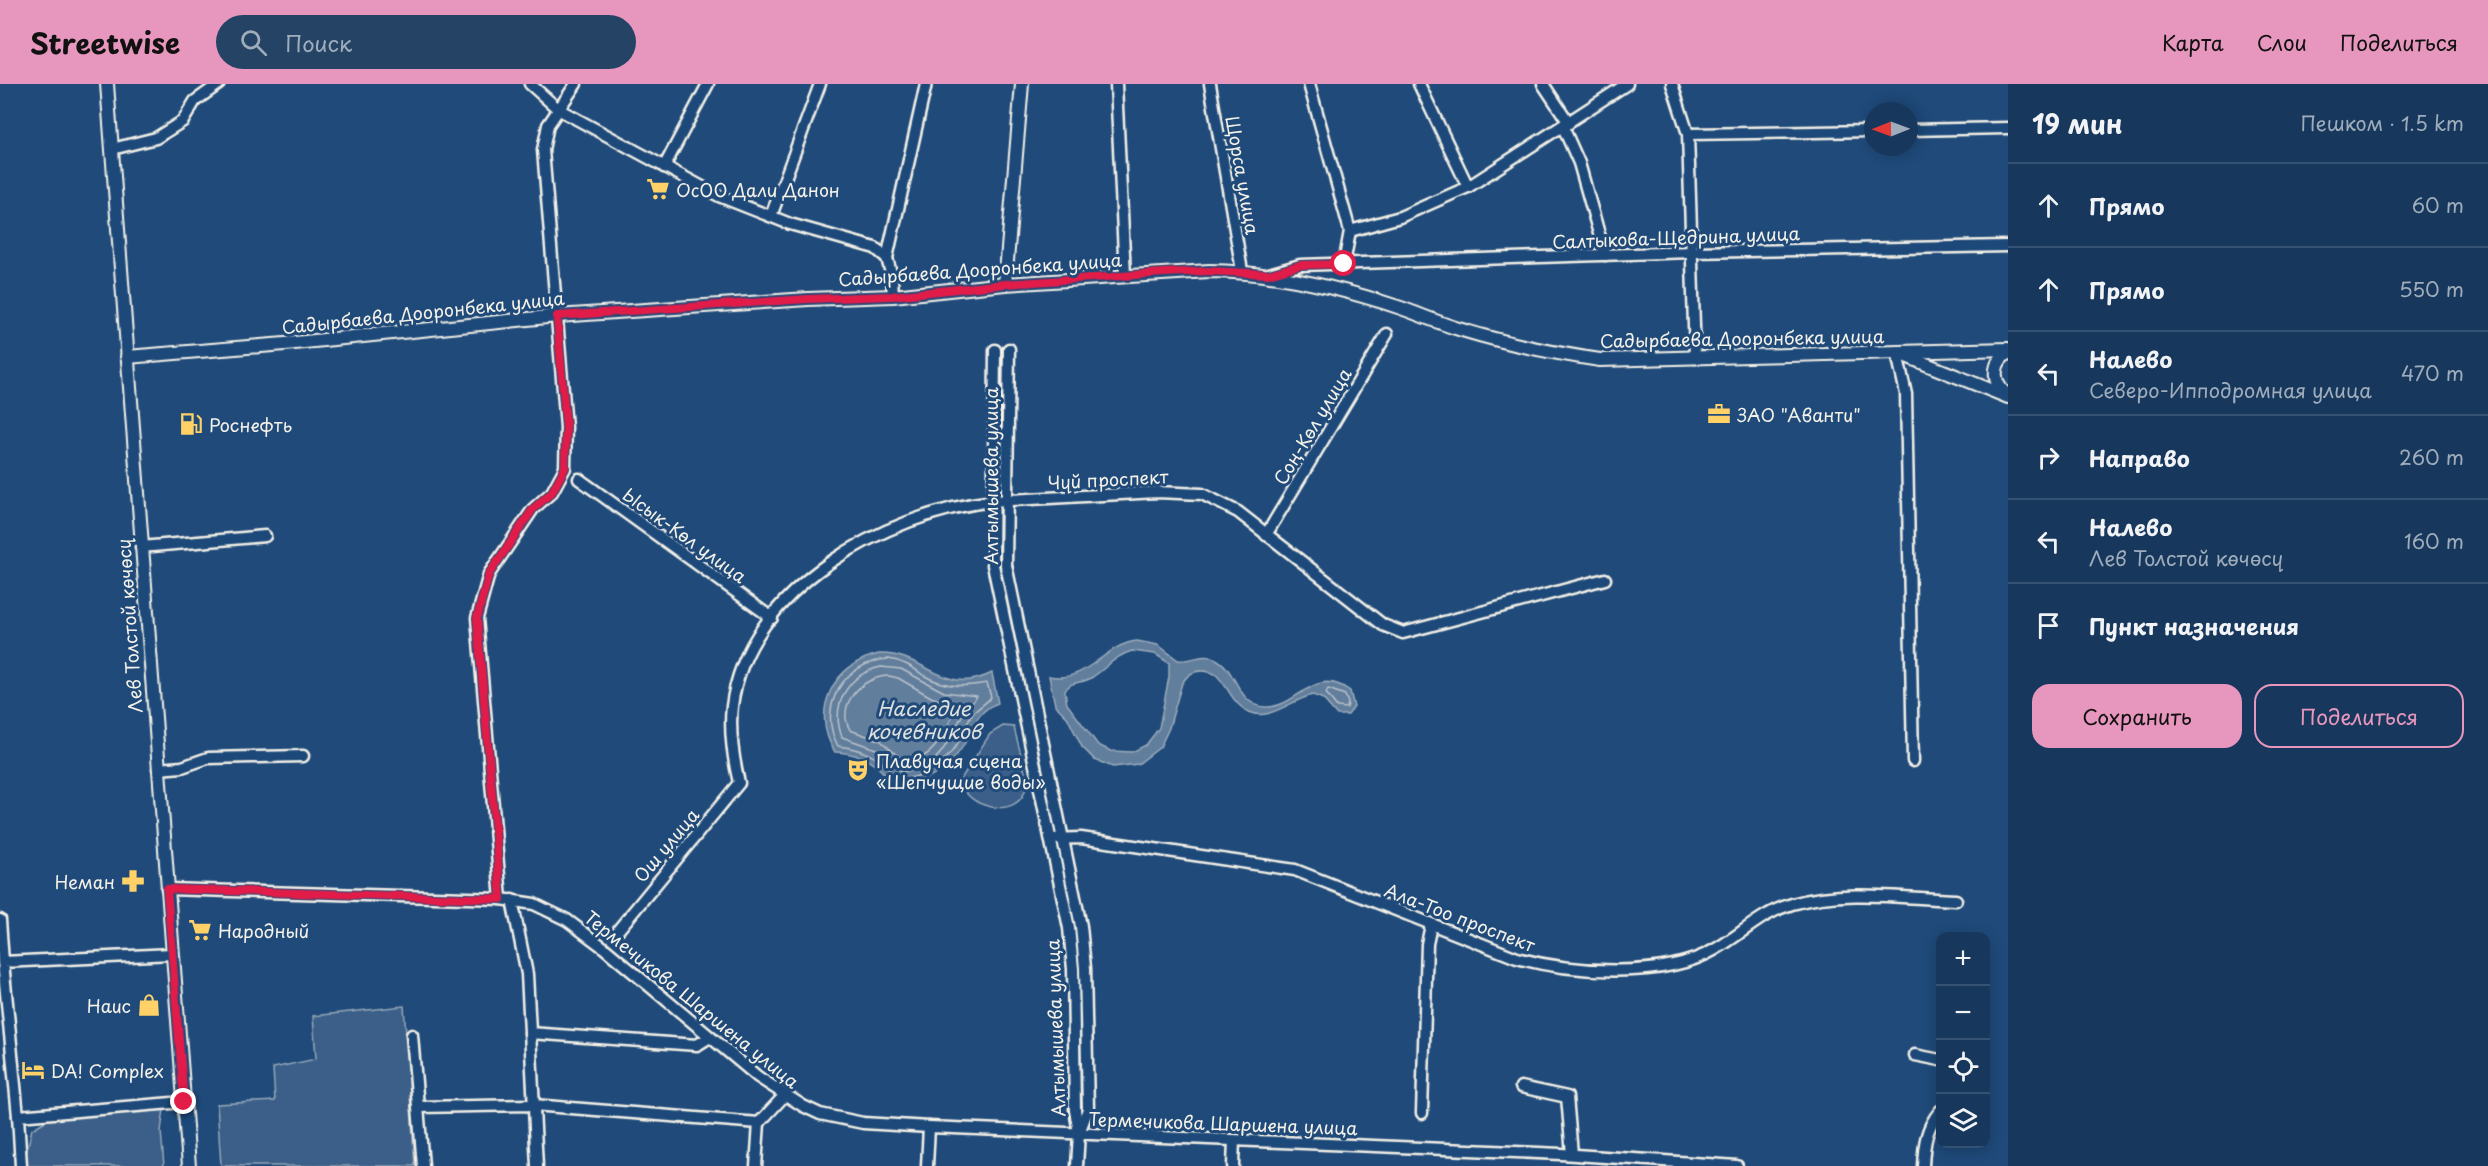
<!DOCTYPE html>
<html lang="ru">
<head>
<meta charset="utf-8">
<style>
  :root { --surface:#17385c; --page:#244365; --text:#f1f3f6; --muted:#9eacbb; --line:#365272; --accent:#e797bd }
  body { margin:0; font-family:"Playpen Sans",sans-serif; background:var(--page); color:var(--text) }
  .controls { position:absolute; right:18px; bottom:18px; display:grid; overflow:hidden; border-radius:12px; box-shadow:0 3px 15px #0003 }
  .controls button { width:54px; height:54px; display:grid; place-items:center; padding:0; border:0; border-bottom:2px solid var(--line); background:var(--surface); color:var(--text); font:30px sans-serif }
  .compass { position:absolute; left:1864px; top:18px; width:54px; height:54px; border-radius:50%; background:var(--surface); box-shadow:0 3px 15px #0003; rotate:269deg }
  .stop { position:absolute; width:18px; height:18px; margin:-14px; border:4px solid #e11d48; border-radius:50%; background:#fff }
  .stop.end { background:#e11d48; border-color:#fff; box-shadow:0 2px 6px #0008 }
  .list { margin:0; padding:0; list-style:none }
  h2 { display:flex; justify-content:space-between; align-items:center; height:78px; margin:0; padding:0 24px; font-size:26px }
  h2 small { font-size:20px; font-weight:400; color:var(--muted) }
  .list li { display:grid; grid-template-columns:39px 1fr auto; gap:18px; align-items:center; box-sizing:border-box; height:84px; padding:0 24px; border-top:2px solid var(--line) }
  .list b { display:block; font-size:22px; white-space:nowrap }
  .list p { margin:0; font-size:20px; white-space:nowrap; color:var(--muted) }
  .list em { font-size:20px; font-style:normal; color:var(--muted) }
  .actions { display:flex; gap:12px; padding:18px 24px }
  .actions a { flex:1; padding:14px 0; border:2px solid var(--accent); border-radius:18px; text-align:center; font-size:21px; color:var(--accent) }
  .actions .main { background:var(--accent); color:#111 }
  .icon { flex:none; width:33px; height:33px; fill:none; stroke:currentColor; stroke-width:2; stroke-linecap:round; stroke-linejoin:round }
  .map { position:relative; flex:none; width:2008px; height:1082px; overflow:hidden }
  header { display:flex; align-items:center; gap:36px; box-sizing:border-box; height:84px; padding:0 30px; background:var(--accent); color:#111 }
  header strong { font-size:28px }
  nav { display:flex; gap:33px; margin-inline-start:auto; font-size:21px }
  .search { width:420px; height:54px; background:var(--page); display:flex; align-items:center; gap:15px; box-sizing:border-box; padding:0 21px; border-radius:33px; color:var(--muted); font-size:22px }
  main { display:flex }
  aside { flex:1; background:var(--surface) }
  .map>svg:first-child { display:block }
</style>
</head>
<body>
<header>
<strong>Streetwise</strong>
<div class="search"><svg class="icon" aria-label="search" viewBox="0 0 24 24"><circle cx="10" cy="10" r="6"/><path d="M15 15l6 6"/></svg>Поиск</div>
<nav><a>Карта</a><a>Слои</a><a>Поделиться</a></nav>
</header>
<main>
<div class="map">
<svg width="2008" height="1082" viewBox="0 0 2008 1082">
  <rect width="100%" height="100%" fill="#1f4a7a"/>
  <filter id="ink" filterUnits="userSpaceOnUse"><feTurbulence type="fractalNoise" baseFrequency=".0167" numOctaves="2"/><feDisplacementMap in="SourceGraphic" scale="12" xChannelSelector="R" yChannelSelector="G"/><feConvolveMatrix kernelMatrix="1 2 1 2 8 2 1 2 1" color-interpolation-filters="sRGB"/></filter>
  <g filter="url(#ink)">
    <g fill="#3a5f88" stroke="#97a8b8" stroke-width="1.5">
      <path d="M1003,642L1014,643C1017,659 1028,689 1026,703C1020,737 962,725 961,695L990,650Z"/>
      <path d="M404,922L415,1082H221L217,1020L275,1017L273,984L316,975L313,932Z"/>
      <path d="M146,1025H164L161,1047L164,1082H27L26,1070L32,1045L52,1033Z"/>
    </g>
    <g fill="#627e9d" stroke="#9cacbb" stroke-width="1.5" fill-rule="evenodd">
      <path d="M1137,557L1158,561L1178,576C1190,578 1202,569 1214,574C1238,584 1235,620 1265,623C1296,625 1314,580 1350,607L1354,623L1348,631H1337L1323,615L1313,611C1287,616 1264,646 1238,620C1229,611 1225,598 1215,590C1201,584 1190,586 1182,599L1169,644L1160,663L1138,680L1113,683L1095,676L1082,663L1067,633L1055,621L1049,592C1087,600 1102,561 1137,557ZM1132,567L1155,570L1169,579V593L1159,644L1146,661L1132,668L1111,667L1098,661L1067,620L1065,607C1071,596 1081,600 1091,594C1106,585 1114,572 1132,567Z"/>
      <path d="M879,570C925,568 943,614 992,589L998,619C978,626 975,640 966,657C950,687 925,699 893,702C880,679 861,669 835,668C809,627 834,579 879,570Z"/>
    </g>
    <g fill="none" stroke-linecap="round" stroke-linejoin="round">
      <g stroke="#bac3ca" stroke-width="1.5">
        <path d="M889,575C903,577 912,583 923,591C945,604 963,603 987,599L991,613C986,620 976,624 971,632C966,639 965,647 961,654C948,678 924,696 896,695C882,673 863,665 838,662C816,622 845,577 889,575Z"/>
        <path d="M881,583L901,585L944,608L977,612C974,618 967,623 963,630C947,658 940,687 901,687L876,665L842,653C830,621 848,590 881,583Z"/>
        <path d="M889,592L898,594L931,613L956,622C948,645 934,677 905,678L881,657L850,646C835,620 863,592 889,592Z"/>
        <path d="M1328,605L1345,611L1348,619L1347,624L1337,623L1326,609Z"/>
      </g>
      <g stroke="#f4f1e8" stroke-width="15">
        <g id="minor">
          <path d="M530,0L558,25L719,112L790,140L875,164L887,174L892,193L893,212"/>
          <path d="M1116,0L1125,192"/>
          <path d="M1210,0L1242,187"/>
          <path d="M1309,0L1350,147L1344,180"/>
          <path d="M1419,0L1468,103"/>
          <path d="M1543,0L1569,39"/>
          <path d="M1672,0L1688,50L1695,274"/>
          <path d="M1563,43L1579,79L1605,171"/>
          <path d="M1909,46L2008,44"/>
          <path d="M1688,50L1873,47"/>
          <path d="M112,65L156,54L183,37L195,17L219,0"/>
          <path d="M664,83L708,0"/>
          <path d="M771,132L820,0"/>
          <path d="M1350,147L1400,133L1468,103L1627,0"/>
          <path d="M887,174L926,0"/>
          <path d="M1269,190L1300,181L1692,168L2008,162"/>
          <path d="M1009,265L1006,481L1081,842L1085,884L1088,1025L1079,1049"/>
          <path d="M995,266L993,481L1069,844L1073,885L1075,1026L1079,1049L1077,1082"/>
          <path d="M1897,269L1906,310L1913,677"/>
          <path d="M579,395L772,534"/>
          <path d="M1266,451L1387,250"/>
          <path d="M141,463L265,452"/>
          <path d="M158,685L182,683L208,674L303,672"/>
          <path d="M1051,755L1081,754L1295,786L1517,874C1572,889 1664,895 1714,866C1741,851 1761,829 1792,820C1844,805 1903,814 1956,816"/>
          <path d="M167,805L501,815L534,820L567,836L603,863L758,993L803,1022L820,1030L863,1039L929,1043L1561,1070L1737,1082"/>
          <path d="M501,815L477,534L489,490L533,425L552,408L565,384L566,343L543,66L548,41L576,0"/>
          <path d="M512,816L527,890L537,1082"/>
          <path d="M0,836L3,878"/>
          <path d="M619,845L739,699C733,673 729,648 732,622C747,504 886,429 993,417L1157,408L1202,410L1238,428L1383,541L1403,549L1605,495"/>
          <path d="M530,949L697,961L710,953"/>
          <path d="M412,951L423,1082"/>
          <path d="M1915,971L1940,976"/>
          <path d="M1521,1003L1567,1013L1572,1070"/>
          <path d="M418,1023L533,1021L759,1039L784,1012"/>
          <path d="M1422,1029L1427,860L1431,841"/>
          <path d="M18,1032L3,878L172,870"/>
          <path d="M21,1082L18,1032L184,1018"/>
          <path d="M756,1082L759,1039"/>
          <path d="M927,1082L929,1043"/>
          <path d="M1233,1082L1234,1056"/>
          <path d="M1923,1082C1924,1060 1926,1044 1940,1027"/>
        </g>
      </g>
      <g stroke="#f4f1e8" stroke-width="16">
        <g id="major">
          <path d="M107,0L189,1082"/>
          <path d="M1005,200L1022,0"/>
          <path d="M1901,270L2008,313"/>
          <path d="M127,273L285,260L557,232L808,215L893,212L1005,200L1209,187C1275,188 1338,203 1401,224C1421,231 1441,240 1462,246C1508,260 1553,269 1600,276L2008,265"/>
          <path d="M2006,310C1992,299 1992,278 2008,269"/>
        </g>
      </g>
      <use href="#minor" stroke="#1f4a7a" stroke-width="10"/>
      <use href="#major" stroke="#1f4a7a" stroke-width="12"/>
    </g>
  </g>
  <g fill="none" stroke-linecap="round" stroke-linejoin="round" filter="url(#ink)">
    <path stroke="#e11d48" stroke-width="8" d="M184,1018L167,805L501,815L477,534L489,490L533,425L552,408L565,384L566,343L557,232L808,215L892,212L1005,200L1164,189L1209,187L1269,190L1300,181L1344,180"/>
  </g>
  <defs>
    <g id="supermarket-bare" transform="scale(1.8)"><path d="M-6-5.5h2.5l.6 2H6L4.5 2H-2.5L-4.4-4H-6ZM-1.5 3.2a1.3 1.3 0 1 0 .1 0ZM3 3.2a1.3 1.3 0 1 0 .1 0Z" fill="#ffd166" stroke="#1f4a7a" stroke-width="2.5" paint-order="stroke"/></g>
    <g id="office-bare" transform="scale(1.8)"><path d="M-6-3h4V-5.5h4V-3h4V5H-6ZM-1-4.5V-3h2v-1.5ZM-6 0V1H6V0Z" fill="#ffd166" stroke="#1f4a7a" stroke-width="2.5" paint-order="stroke"/></g>
    <g id="fuel-bare" transform="scale(1.8)"><path d="M-5.5-6h7V0h2V4h1.3V-2.5L3-4.5l.8-.8L6-3V5H2.5V1h-1V6h-7ZM-4.2-4.7v3.2H.2V-4.7Z" fill="#ffd166" stroke="#1f4a7a" stroke-width="2.5" paint-order="stroke"/></g>
    <g id="theatre-bare" transform="scale(1.8)"><path d="M-5-5.5Q0-4 5-5.5V0Q5 5 0 6Q-5 5-5 0ZM-3.3-2.5H-1v1.5H-3.3ZM1-2.5H3.3v1.5H1ZM-2.8 1Q0 5.5 2.8 1Z" fill="#ffd166" stroke="#1f4a7a" stroke-width="2.5" paint-order="stroke"/></g>
    <g id="pharmacy-bare" transform="scale(1.8)"><path d="M-2-6h4v4h4v4h-4v4h-4v-4h-4v-4h4Z" fill="#ffd166" stroke="#1f4a7a" stroke-width="2.5" paint-order="stroke"/></g>
    <g id="shop-bare" transform="scale(1.8)"><path d="M-5-2.5h2.3a2.7 3.5 0 0 1 5.4 0H5L5.5 6h-11ZM-1.5-2.5h3a1.5 2.3 0 0 0-3 0Z" fill="#ffd166" stroke="#1f4a7a" stroke-width="2.5" paint-order="stroke"/></g>
    <g id="hotel-bare" transform="scale(1.8)"><path d="M-6-4.5h1.5V1H6V5H4.5V3h-9V5H-6ZM-4 0a1.8 1.8 0 1 1 3.6 0ZM.5 0V-2.5h3Q6-2.5 6 0Z" fill="#ffd166" stroke="#1f4a7a" stroke-width="2.5" paint-order="stroke"/></g>
  </defs>
  <g fill-rule="evenodd">
    <use href="#supermarket-bare" x="658" y="105"/>
    <use href="#office-bare" x="1719" y="330"/>
    <use href="#fuel-bare" x="191" y="340"/>
    <use href="#theatre-bare" x="858" y="686"/>
    <use href="#pharmacy-bare" x="133" y="797"/>
    <use href="#supermarket-bare" x="200" y="846"/>
    <use href="#shop-bare" x="149" y="921"/>
    <use href="#hotel-bare" x="33" y="986"/>
  </g>
  <g text-anchor="middle" dominant-baseline="central" stroke-width="6" stroke-linejoin="round" paint-order="stroke">
    <g font-size="18" fill="#f4f1e8" stroke="#1f4a7a">
      <text transform="translate(1243 91) rotate(80)">Щорса улица</text>
      <text transform="translate(1676 153) rotate(-2)">Салтыкова-Щедрина улица</text>
      <text transform="translate(980 185) rotate(-4)">Садырбаева Дооронбека улица</text>
      <text transform="translate(423 228) rotate(-6)">Садырбаева Дооронбека улица</text>
      <text transform="translate(1742 254) rotate(-1)">Садырбаева Дооронбека улица</text>
      <text transform="translate(1312 342) rotate(-59)">Соң-Көл улица</text>
      <text transform="translate(990 392) rotate(-90)">Алтымышева улица</text>
      <text transform="translate(1108 395) rotate(-3)">Чүй проспект</text>
      <text transform="translate(685 451) rotate(36)">Ысык-Көл улица</text>
      <text transform="translate(129 542) rotate(-94)">Лев Толстой көчөсү</text>
      <text transform="translate(666 761) rotate(-50)">Ош улица</text>
      <text transform="translate(1460 833) rotate(21)">Ала-Тоо проспект</text>
      <text transform="translate(692 915) rotate(39)">Термечикова Шаршена улица</text>
      <text transform="translate(1055 944) rotate(-92)">Алтымышева улица</text>
      <text transform="translate(1223 1039) rotate(2)">Термечикова Шаршена улица</text>
    </g>
    <g font-size="18" fill="#f4f1e8" stroke="#1f4a7a" text-anchor="start">
      <text x="676" y="105">ОсОО Дали Данон</text>
      <text x="1737" y="330">ЗАО "Аванти"</text>
      <text x="209" y="340">Роснефть</text>
      <text x="876" y="676">Плавучая сцена<tspan x="876" dy="21">«Шепчущие воды»</tspan></text>
      <text x="115" y="797" text-anchor="end">Неман</text>
      <text x="218" y="846">Народный</text>
      <text x="131" y="921" text-anchor="end">Наис</text>
      <text x="51" y="986">DA! Complex</text>
    </g>
    <g font-size="20" font-style="italic" fill="#dee0dd" stroke="#1f4a7a">
      <text x="924" y="624">Наследие<tspan x="924" dy="23">кочевников</tspan></text>
    </g>
  </g>
</svg>
<div class="controls">
<button>+</button>
<button>−</button>
<button><svg class="icon" aria-label="locate" viewBox="0 0 24 24"><circle cx="12" cy="12" r="6"/><path d="M12 2v4M12 18v4M2 12h4M18 12h4"/></svg></button>
<button><svg class="icon" aria-label="layers" viewBox="0 0 24 24"><path d="M12 4l9 5-9 5-9-5zM3 14l9 5 9-5"/></svg></button>
</div>
<svg class="compass" viewBox="-18 -18 36 36"><path d="M0-13l5 13h-10z" fill="#e53935"/><path d="M0 13l5-13h-10z" fill="#9eacbb"/></svg>
<div class="stop" style="left:1344px;top:180px"></div>
<div class="stop end" style="left:184px;top:1018px"></div>
</div>
<aside>
<h2>19 мин<small>Пешком · 1.5 km</small></h2>
<ul class="list">
<li><svg class="icon" aria-label="ahead" viewBox="0 0 24 24"><path d="M12 20V5M6 11l6-6 6 6"/></svg><div><b>Прямо</b></div><em>60 m</em></li>
<li><svg class="icon" aria-label="ahead" viewBox="0 0 24 24"><path d="M12 20V5M6 11l6-6 6 6"/></svg><div><b>Прямо</b></div><em>550 m</em></li>
<li><svg class="icon" aria-label="left" viewBox="0 0 24 24"><path d="M17 20v-9H6M10 6l-5 5 5 5"/></svg><div><b>Налево</b><p>Северо-Ипподромная улица</p></div><em>470 m</em></li>
<li><svg class="icon" aria-label="right" viewBox="0 0 24 24"><path d="M7 20v-9h11M14 6l5 5-5 5"/></svg><div><b>Направо</b></div><em>260 m</em></li>
<li><svg class="icon" aria-label="left" viewBox="0 0 24 24"><path d="M17 20v-9H6M10 6l-5 5 5 5"/></svg><div><b>Налево</b><p>Лев Толстой көчөсү</p></div><em>160 m</em></li>
<li><svg class="icon" aria-label="arrive" viewBox="0 0 24 24"><path d="M6 21V4h12l-3 4 3 4H6"/></svg><div><b>Пункт назначения</b></div></li>
</ul>
<div class="actions"><a class="main">Сохранить</a><a>Поделиться</a></div>
</aside>
</main>
</body>
</html>
